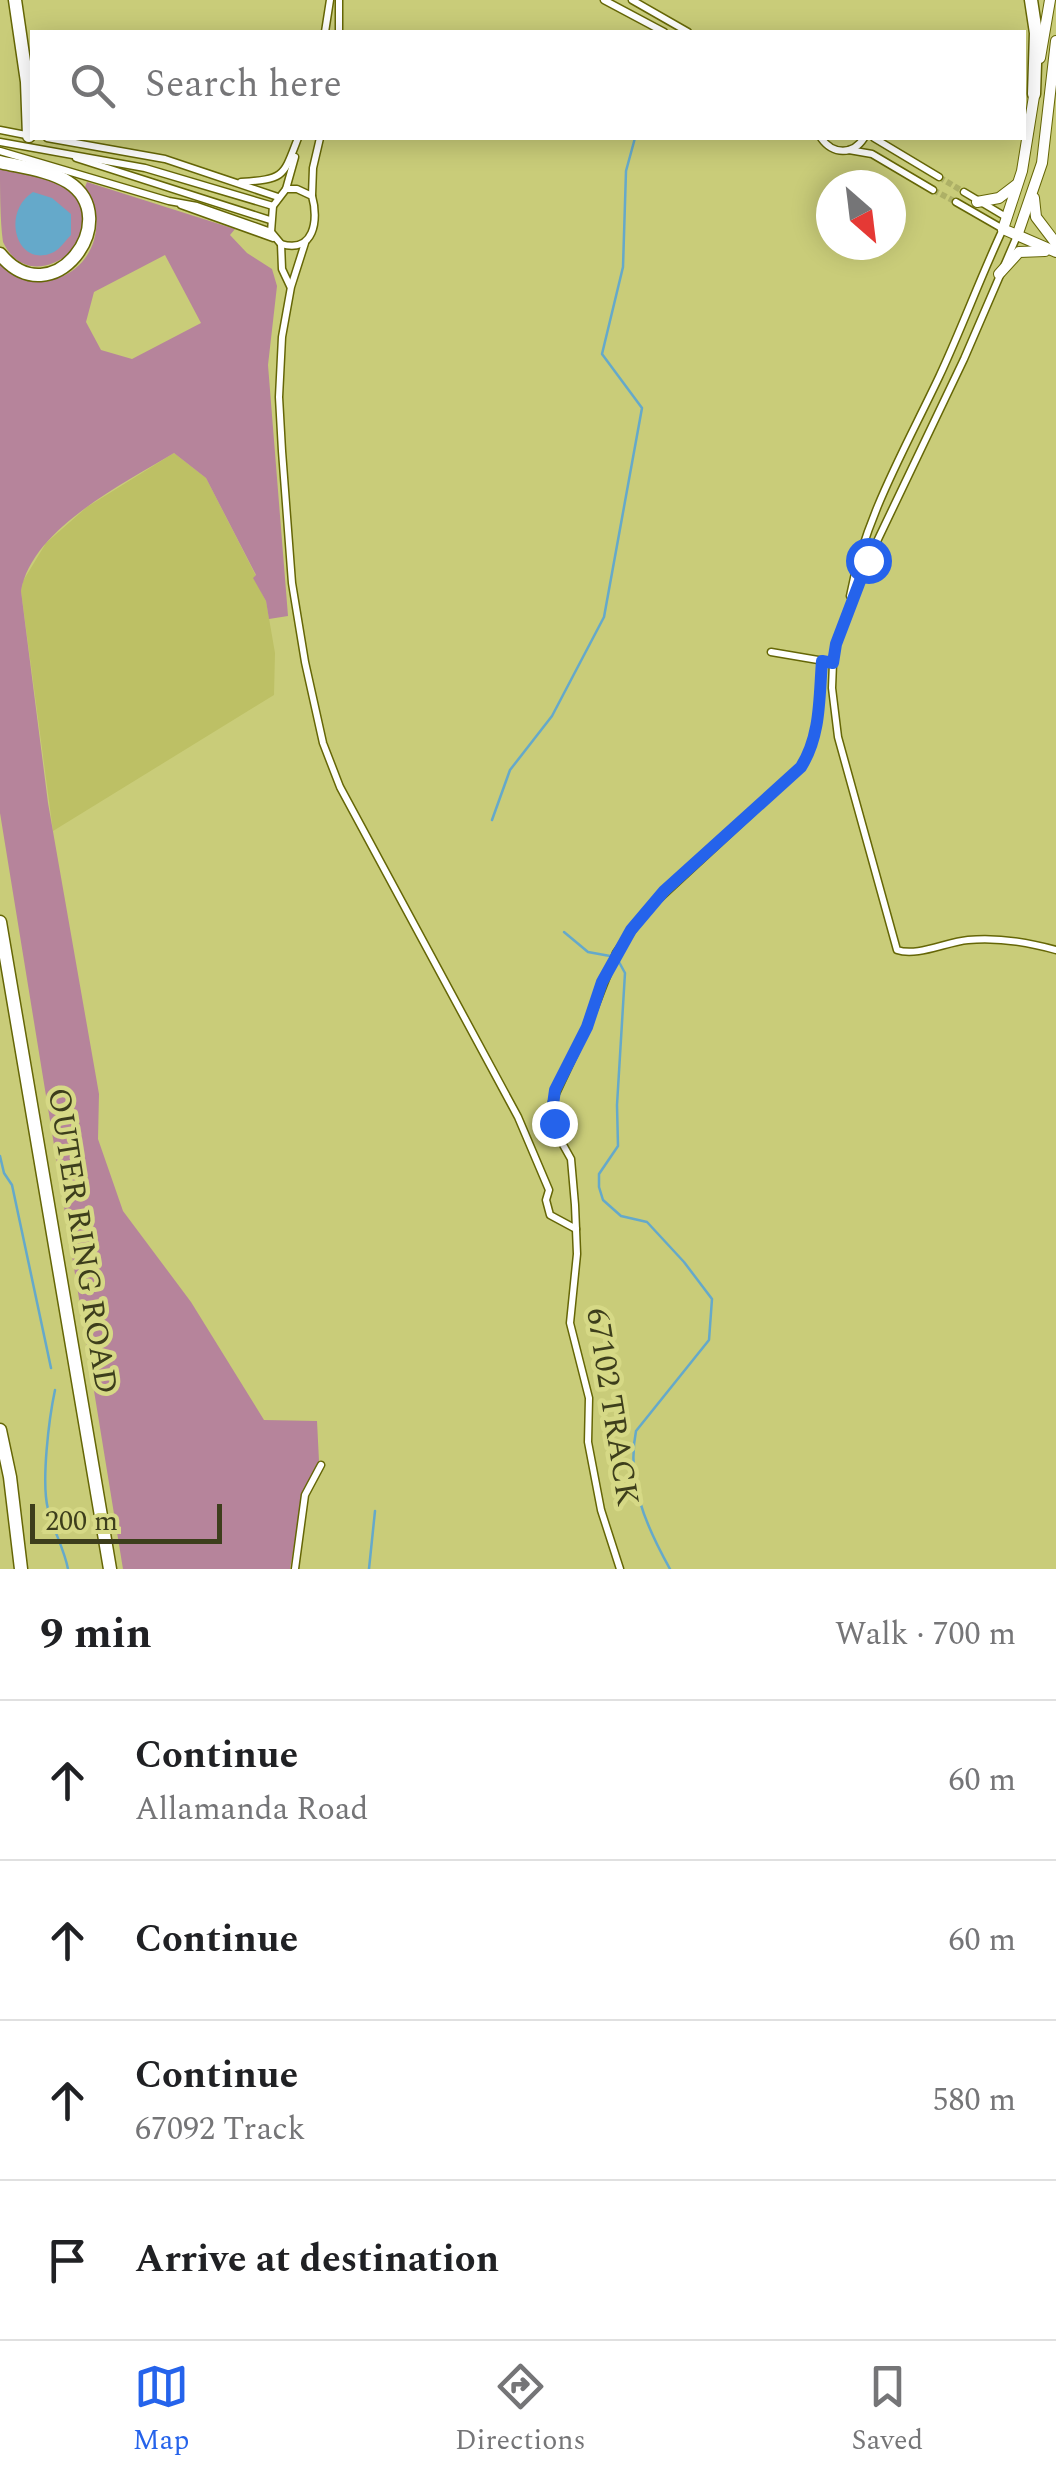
<!DOCTYPE html>
<html lang="en">
<head>
<meta charset="utf-8">
<style>
  :root { --surface:#fff; --page:#f2f2f2; --text:#202124; --muted:#757577; --line:#e0e0e0; --accent:#2563eb }
  body { margin:0; font-family:Spectral,serif; background:var(--page); color:var(--text) }
  .compass { position:absolute; left:816px; top:170px; width:90px; height:90px; border-radius:50%; background:var(--surface); box-shadow:0 5px 25px #0003; rotate:152deg }
  .scale { position:absolute; left:30px; bottom:25px; width:192px; box-sizing:border-box; padding-left:10px; border:5px solid #3d3e1c; border-top:0; font-size:28px; line-height:35px; white-space:nowrap; color:#3d3e1c; -webkit-text-stroke:8px #d6d986; paint-order:stroke }
  .stop { position:absolute; width:30px; height:30px; margin:-22px; border:8px solid #2563eb; border-radius:50%; background:#fff }
  .stop.end { background:#2563eb; border-color:#fff; box-shadow:0 2px 10px #0008 }
  .list { margin:0; padding:0; list-style:none }
  h2 { display:flex; justify-content:space-between; align-items:center; height:130px; margin:0; padding:0 40px; font-size:42px }
  h2 small { font-size:32px; font-weight:400; color:var(--muted) }
  .list li { display:grid; grid-template-columns:65px 1fr auto; gap:30px; align-items:center; box-sizing:border-box; height:160px; padding:0 40px; border-top:2px solid var(--line) }
  .list b { display:block; font-size:38px; white-space:nowrap }
  .list p { margin:0; font-size:32px; white-space:nowrap; color:var(--muted) }
  .list em { font-size:32px; font-style:normal; color:var(--muted) }
  .icon { flex:none; width:55px; height:55px; fill:none; stroke:currentColor; stroke-width:2; stroke-linecap:round; stroke-linejoin:round }
  .map { position:relative; flex:none; width:1056px; height:1569px; overflow:hidden }
  .search { position:absolute; background:var(--surface); box-shadow:0 5px 25px #0003; left:30px; right:30px; top:30px; height:110px; display:flex; align-items:center; gap:25px; box-sizing:border-box; padding:0 35px; border-radius:0px; color:var(--muted); font-size:38px }
  .sheet { height:770px; background:var(--surface) }
  nav { display:flex; justify-content:space-around; align-items:center; box-sizing:border-box; height:140px; border-top:2px solid var(--line); background:var(--surface); font-size:28px; color:var(--muted) }
  nav a { display:grid; justify-items:center; gap:5px }
  nav .on { color:var(--accent) }
  .map>svg:first-child { display:block }
</style>
</head>
<body>
<div class="map">
<svg width="1056" height="1569" viewBox="0 0 1056 1569">
  <rect width="100%" height="100%" fill="#c9cc79"/>
  <path fill="#bdc065" d="M174,453L206,478L256,576L254,578L266,601L275,653L274,695L53,831L21,591L23,581L46,543L87,507Z"/>
  <g fill="#b6849b" fill-rule="evenodd">
    <path d="M0,165C20,171 49,176 66,188C124,229 33,306 3,242C0,221 0,187 0,165Z"/>
    <path d="M87,182L235,229L230,235L247,253L272,269L277,286L268,365L288,616L269,619L266,601L253,578L256,575L206,478L174,453C125,483 32,528 21,591L48,803L99,1094L98,1139L123,1211L191,1302L264,1420L317,1421L319,1461L304,1490L290,1569H123L0,813V263C54,312 124,249 85,187ZM165,255L201,323L132,359L101,350L86,322L94,292Z"/>
  </g>
  <path fill="#65a9ca" d="M33,192L52,198L71,214V235C66,240 60,249 54,252C17,270 0,213 33,192Z"/>
  <g fill="none" stroke-linecap="round" stroke-linejoin="round">
    <g stroke="#65a9ca" stroke-width="2.5">
      <path d="M492,820L510,770L552,716L604,617L642,408L602,354L623,267L626,171L635,138"/>
      <path d="M564,932L588,952L610,956"/>
      <path d="M619,962L625,973L617,1105L618,1146L599,1174V1187L603,1200L621,1216L647,1222L684,1262L712,1299L709,1340L636,1431C626,1481 646,1526 670,1569"/>
      <path d="M0,1156L4,1173L12,1185L51,1368"/>
      <path d="M55,1390C49,1418 41,1482 48,1509C53,1530 64,1548 68,1569"/>
      <path d="M369,1569L375,1511"/>
    </g>
    <g stroke="#adb066" stroke-width="6" stroke-dasharray="6 3" stroke-linecap="butt">
      <path d="M939,177L964,192"/>
      <path d="M933,190L956,202"/>
    </g>
    <g stroke="#656606" stroke-width="9">
      <g id="street">
        <path d="M339,0V32"/>
        <path d="M604,0L664,32"/>
        <path d="M632,0L688,32"/>
        <path d="M325,32L330,0"/>
        <path d="M0,130L31,136"/>
        <path d="M47,138L165,159L278,197"/>
        <path d="M821,138C833,155 853,155 864,138"/>
        <path d="M874,138L939,177"/>
        <path d="M0,142L145,168L273,206"/>
        <path d="M849,150L872,154L933,190"/>
        <path d="M0,151L169,201L197,206L271,232"/>
        <path d="M76,158L270,220"/>
        <path d="M241,182C285,179 283,177 298,138"/>
        <path d="M286,189H297L312,196C319,220 314,254 281,244L271,232L273,206Z"/>
        <path d="M286,189L295,157"/>
        <path d="M964,192L1006,217"/>
        <path d="M312,195L313,168L320,138"/>
        <path d="M181,205L273,238"/>
        <path d="M1017,236L964,359L860,577L837,643L833,663L832,688L838,737L897,950C917,957 946,942 968,940C998,937 1027,942 1056,950"/>
        <path d="M305,243L291,287L282,337L279,397L282,451L292,583L305,662L323,743L340,787L518,1117L549,1190L546,1200L550,1215L576,1229"/>
        <path d="M281,244L282,269L290,286"/>
        <path d="M850,596C865,517 905,449 939,377C962,328 980,278 1003,229L956,202"/>
        <path d="M771,652L824,661"/>
        <path d="M295,1569L305,1495L321,1465"/>
        <path d="M620,1569L601,1510L588,1442L589,1398L570,1323L577,1254L575,1205L571,1159L557,1134L552,1102L587,1027L616,953L647,910L801,767C821,735 819,698 822,661"/>
      </g>
    </g>
    <g stroke="#656606" stroke-width="12">
      <g id="secondary">
        <path d="M1040,58L1050,0"/>
        <path d="M1035,90L1022,171L1003,229L1056,252"/>
        <path d="M1034,198L1036,217L1055,242"/>
        <path d="M977,202L999,198L1016,185"/>
        <path d="M1017,236L1042,163L1056,41"/>
        <path d="M999,274L1019,252L1045,251"/>
      </g>
    </g>
    <g stroke="#656606" stroke-width="15">
      <g id="highway">
        <path d="M15,0L27,82L29,136"/>
        <path d="M1031,0L1036,33L1034,94"/>
        <path d="M0,162C21,167 49,170 68,182C126,219 52,318 0,254"/>
        <path d="M0,922L110,1569"/>
        <path d="M0,1430L10,1477L21,1569"/>
      </g>
    </g>
    <use href="#street" stroke="#fff" stroke-width="6"/>
    <use href="#secondary" stroke="#fff" stroke-width="10"/>
    <use href="#highway" stroke="#fff" stroke-width="12"/>
  </g>
  <g fill="none" stroke-linecap="round" stroke-linejoin="round">
    <path stroke="#2563eb" stroke-width="12" d="M554,1123L552,1112L555,1090L587,1027L602,982L631,930L664,891L801,767C821,735 819,698 822,661L833,663L836,644L868,560"/>
  </g>
  <g text-anchor="middle" dominant-baseline="central" stroke-width="9" stroke-linejoin="round" paint-order="stroke">
    <g font-size="32" fill="#3d3e1c" stroke="#d6d986">
      <text transform="translate(82 1241) rotate(81)">OUTER RING ROAD</text>
      <text transform="translate(612 1407) rotate(81)">67102 TRACK</text>
    </g>
  </g>
</svg>
<svg class="compass" viewBox="-18 -18 36 36"><path d="M0-13l5 13h-10z" fill="#e53935"/><path d="M0 13l5-13h-10z" fill="#757577"/></svg>
<div class="scale">200 m</div>
<div class="stop" style="left:868px;top:560px"></div>
<div class="stop end" style="left:554px;top:1123px"></div>
<div class="search"><svg class="icon" aria-label="search" viewBox="0 0 24 24"><circle cx="10" cy="10" r="6"/><path d="M15 15l6 6"/></svg>Search here</div>
</div>
<section class="sheet">
<h2>9 min<small>Walk · 700 m</small></h2>
<ul class="list">
<li><svg class="icon" aria-label="ahead" viewBox="0 0 24 24"><path d="M12 20V5M6 11l6-6 6 6"/></svg><div><b>Continue</b><p>Allamanda Road</p></div><em>60 m</em></li>
<li><svg class="icon" aria-label="ahead" viewBox="0 0 24 24"><path d="M12 20V5M6 11l6-6 6 6"/></svg><div><b>Continue</b></div><em>60 m</em></li>
<li><svg class="icon" aria-label="ahead" viewBox="0 0 24 24"><path d="M12 20V5M6 11l6-6 6 6"/></svg><div><b>Continue</b><p>67092 Track</p></div><em>580 m</em></li>
<li><svg class="icon" aria-label="arrive" viewBox="0 0 24 24"><path d="M6 21V4h12l-3 4 3 4H6"/></svg><div><b>Arrive at destination</b></div></li>
</ul>
</section>
<nav>
<a class="on"><svg class="icon" aria-label="map" viewBox="0 0 24 24"><path d="M3 6l6-2 6 2 6-2v14l-6 2-6-2-6 2zM9 4v14M15 6v14"/></svg>Map</a>
<a><svg class="icon" aria-label="directions" viewBox="0 0 24 24"><path d="M12 3l9 9-9 9-9-9zM9 14v-3h6M13 9l2 2-2 2"/></svg>Directions</a>
<a><svg class="icon" aria-label="saved" viewBox="0 0 24 24"><path d="M7 4h10v16l-5-4-5 4z"/></svg>Saved</a>
</nav>
</body>
</html>
